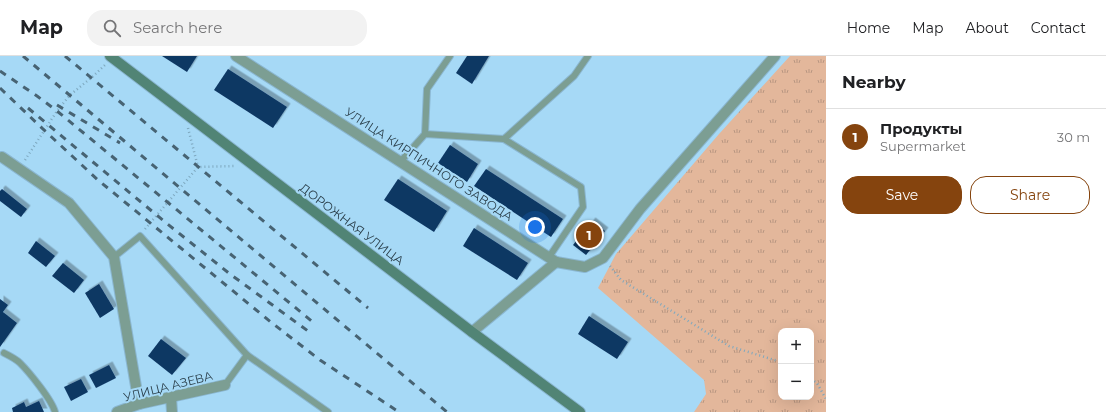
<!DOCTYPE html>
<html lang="en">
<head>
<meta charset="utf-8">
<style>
  :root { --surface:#fff; --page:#f2f2f2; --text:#202124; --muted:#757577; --line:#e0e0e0; --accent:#85440e }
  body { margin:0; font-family:Montserrat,sans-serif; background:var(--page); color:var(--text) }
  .controls { position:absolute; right:12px; bottom:12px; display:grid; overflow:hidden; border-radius:8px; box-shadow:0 4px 16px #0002 }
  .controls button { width:36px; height:36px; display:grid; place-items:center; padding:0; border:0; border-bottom:1px solid var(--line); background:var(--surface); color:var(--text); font:20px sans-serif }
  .you { position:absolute; left:535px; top:171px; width:14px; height:14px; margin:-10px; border:3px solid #fff; border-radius:50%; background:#1a73e8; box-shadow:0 0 0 6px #1a73e833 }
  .badge { display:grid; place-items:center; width:26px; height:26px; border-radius:50%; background:var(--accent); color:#fff; font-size:13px; font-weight:700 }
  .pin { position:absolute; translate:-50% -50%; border:2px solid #fff; box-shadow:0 1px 4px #0006 }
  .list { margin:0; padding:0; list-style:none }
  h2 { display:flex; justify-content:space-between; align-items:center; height:52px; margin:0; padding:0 16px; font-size:17px }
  h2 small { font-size:13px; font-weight:400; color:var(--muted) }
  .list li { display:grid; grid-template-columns:26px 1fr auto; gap:12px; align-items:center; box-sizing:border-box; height:56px; padding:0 16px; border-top:1px solid var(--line) }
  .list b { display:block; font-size:15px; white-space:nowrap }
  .list p { margin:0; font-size:13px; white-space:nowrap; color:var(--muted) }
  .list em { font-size:13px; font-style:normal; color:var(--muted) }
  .actions { display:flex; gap:8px; padding:12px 16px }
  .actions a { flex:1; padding:9px 0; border:1px solid var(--accent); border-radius:16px; text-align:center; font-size:14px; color:var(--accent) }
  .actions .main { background:var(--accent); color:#fff }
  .icon { flex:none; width:22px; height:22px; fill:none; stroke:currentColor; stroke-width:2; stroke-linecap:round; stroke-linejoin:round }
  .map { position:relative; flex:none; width:826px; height:356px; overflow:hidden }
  header { display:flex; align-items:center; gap:24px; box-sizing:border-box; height:56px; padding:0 20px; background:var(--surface); border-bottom:1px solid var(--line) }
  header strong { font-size:19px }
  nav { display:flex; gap:22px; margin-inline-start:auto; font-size:14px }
  .search { width:280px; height:36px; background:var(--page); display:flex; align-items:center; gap:10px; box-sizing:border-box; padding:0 14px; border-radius:16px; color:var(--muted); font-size:15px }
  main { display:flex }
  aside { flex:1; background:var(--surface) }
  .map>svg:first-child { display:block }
</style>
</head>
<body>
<header>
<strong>Map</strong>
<div class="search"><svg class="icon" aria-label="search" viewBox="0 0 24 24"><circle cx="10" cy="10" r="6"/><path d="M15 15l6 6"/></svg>Search here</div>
<nav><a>Home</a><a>Map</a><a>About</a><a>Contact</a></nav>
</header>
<main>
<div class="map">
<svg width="826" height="356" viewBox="0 0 826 356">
  <defs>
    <pattern id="grass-tufts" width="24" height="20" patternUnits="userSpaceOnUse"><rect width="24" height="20" fill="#e3b79b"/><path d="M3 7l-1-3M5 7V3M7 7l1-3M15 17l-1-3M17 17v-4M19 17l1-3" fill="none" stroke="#b89681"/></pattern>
    <filter id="shadow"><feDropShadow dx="3.5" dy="-3.5" stdDeviation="0" flood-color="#0004"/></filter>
  </defs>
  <rect width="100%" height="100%" fill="#a6d9f6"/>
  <path fill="url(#grass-tufts)" fill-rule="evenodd" d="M790,0H826V356H694L706,338L704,324L598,232L616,198L719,78ZM781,275H811V341H781Z"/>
  <g fill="#0f3763" filter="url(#shadow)">
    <path d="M162,0H197L187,16Z"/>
    <path d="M467,0H489L472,28L456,17Z"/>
    <path d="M228,13L287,51L273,72L214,34Z"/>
    <path d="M450,89L478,108L467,126L438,107Z"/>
    <path d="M486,113L563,163L551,181L474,130Z"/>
    <path d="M398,123L447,155L434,176L384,144Z"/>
    <path d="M2,133L27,153L21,161L0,145V135Z"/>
    <path d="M592,165L605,175L586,199L573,189Z"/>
    <path d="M474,172L528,207L517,224L463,190Z"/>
    <path d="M36,185L55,200L46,211L28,197Z"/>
    <path d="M63,207L84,224L74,237L52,220Z"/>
    <path d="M99,228L114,253L100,262L85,237Z"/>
    <path d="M0,243L8,249L3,256L17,267L0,291Z"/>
    <path d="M589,260L628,286L617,303L578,278Z"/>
    <path d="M161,283L186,302L172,319L148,300Z"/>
    <path d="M109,309L116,322L96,332L89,319Z"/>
    <path d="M81,323L88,336L71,345L64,331Z"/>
    <path d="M39,345L44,356H13L12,352L24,346L26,351Z"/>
  </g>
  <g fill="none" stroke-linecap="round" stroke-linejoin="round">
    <g stroke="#8bb7d1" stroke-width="8">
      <g id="lane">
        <path d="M425,78L427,33L450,0"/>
        <path d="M504,83L581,131L583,151L549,201"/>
        <path d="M401,105L425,78L504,83L574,20L588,0"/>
        <path d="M114,201L140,180L247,299"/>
        <path d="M4,297C10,300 16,303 20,307C29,316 52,344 55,356"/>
        <path d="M225,329L247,299L328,356"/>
      </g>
    </g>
    <g stroke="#8bb7d1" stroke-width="12">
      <g id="street">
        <path d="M236,0L556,206L472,276"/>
        <path d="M2,101L69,147L114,201L139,348"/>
        <path d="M556,206L585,211L603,202L640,153L775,0"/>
        <path d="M171,341L172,356"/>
        <path d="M117,356L139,348L225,329"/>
      </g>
    </g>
    <g stroke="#8bb7d1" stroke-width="12">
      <path id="secondary" d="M110,0L472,276L580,356"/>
    </g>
    <g stroke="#7ea8bf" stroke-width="2.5" stroke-dasharray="1 3" stroke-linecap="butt">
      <path d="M188,72L198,111"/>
      <path d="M25,104L57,55L70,39L91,22L105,9"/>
      <path d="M145,173L198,111L235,110"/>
      <path d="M610,210L621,224L729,290L781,306"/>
      <path d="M811,323L817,327L826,343"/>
    </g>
    <use href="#lane" stroke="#7c9e93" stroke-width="6"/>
    <use href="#street" stroke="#7c9e93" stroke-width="10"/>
    <use href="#secondary" stroke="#518475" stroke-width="10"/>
    <g stroke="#476373" stroke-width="3" stroke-dasharray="7 7" stroke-linecap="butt">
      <path d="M23,0L447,356"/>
      <path d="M65,0L368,252"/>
      <path d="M0,15L37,40L57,55L314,267"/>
      <path d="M0,32L44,74L98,124L272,267L320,304L399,356"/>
      <path d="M57,49L120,87"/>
      <path d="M28,52L165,166L230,218L308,275"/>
    </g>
  </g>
  <g text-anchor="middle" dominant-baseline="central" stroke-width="4" stroke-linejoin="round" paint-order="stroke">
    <g font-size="12" fill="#2b404c" stroke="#a6d9f6">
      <text transform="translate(429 108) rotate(33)">УЛИЦА КИРПИЧНОГО ЗАВОДА</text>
      <text transform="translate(352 168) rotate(37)">ДОРОЖНАЯ УЛИЦА</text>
      <text transform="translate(168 330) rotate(-14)">УЛИЦА АЗЕВА</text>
    </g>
  </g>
</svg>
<div class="controls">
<button>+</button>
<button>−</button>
</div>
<div class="you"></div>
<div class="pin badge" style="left:589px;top:179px">1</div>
</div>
<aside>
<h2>Nearby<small></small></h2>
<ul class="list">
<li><span class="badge">1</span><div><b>Продукты</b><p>Supermarket</p></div><em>30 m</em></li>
</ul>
<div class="actions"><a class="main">Save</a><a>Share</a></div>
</aside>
</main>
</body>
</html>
